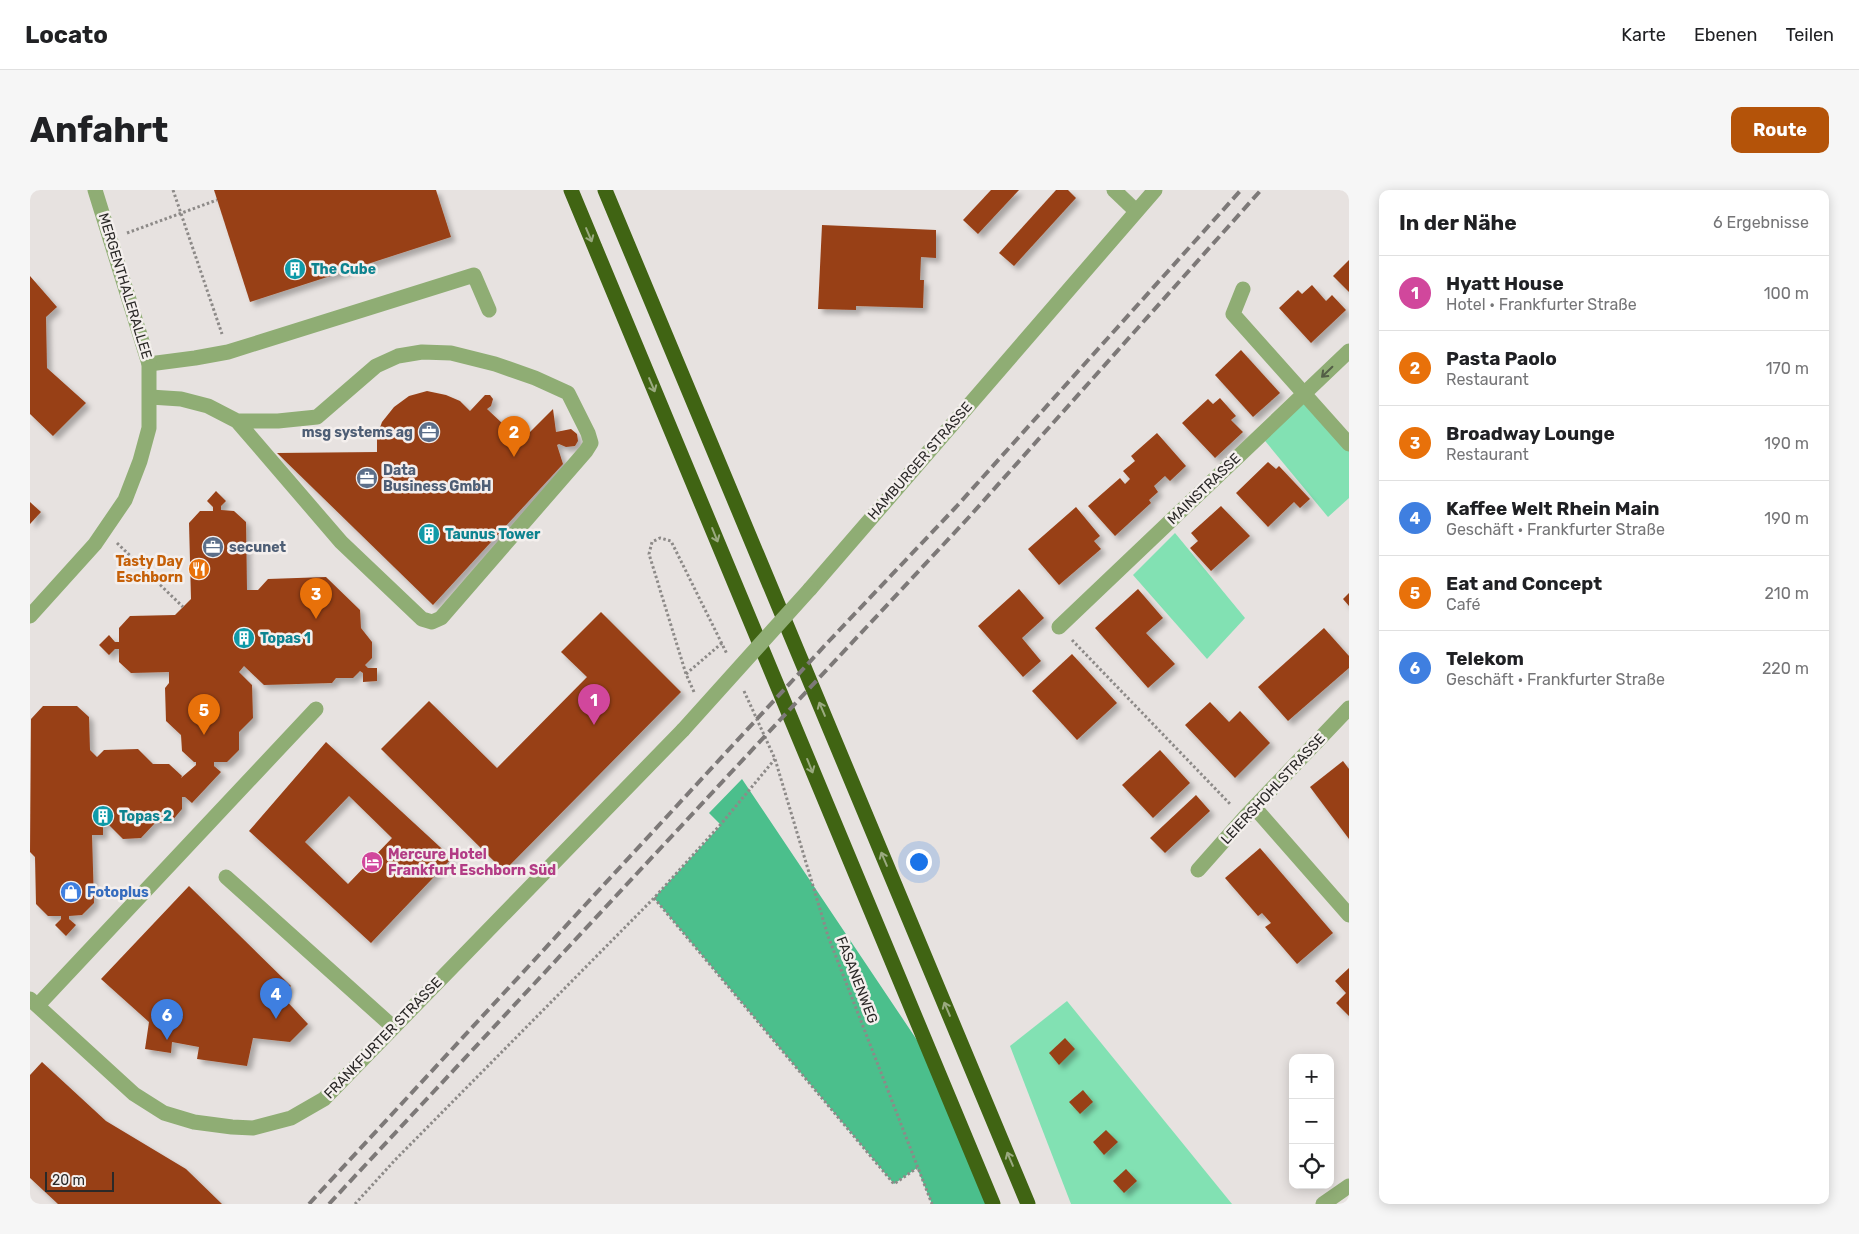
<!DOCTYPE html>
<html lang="de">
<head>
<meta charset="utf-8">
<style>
  :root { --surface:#fff; --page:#f6f6f6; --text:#202124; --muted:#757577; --line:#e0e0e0; --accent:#b45309 }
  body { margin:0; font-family:Rubik,sans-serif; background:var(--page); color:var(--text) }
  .controls { position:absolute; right:15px; bottom:15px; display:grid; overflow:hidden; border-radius:10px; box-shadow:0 2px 12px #0003 }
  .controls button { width:45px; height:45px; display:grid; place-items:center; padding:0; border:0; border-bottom:1px solid var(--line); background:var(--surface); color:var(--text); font:25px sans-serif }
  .scale { position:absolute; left:15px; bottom:12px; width:69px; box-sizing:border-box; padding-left:5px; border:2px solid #2b2928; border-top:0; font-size:14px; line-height:18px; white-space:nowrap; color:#2b2928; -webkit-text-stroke:4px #f4efed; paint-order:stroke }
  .you { position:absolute; left:888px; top:671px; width:18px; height:18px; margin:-12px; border:4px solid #fff; border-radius:50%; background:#1a73e8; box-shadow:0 0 0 8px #1a73e833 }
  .badge { display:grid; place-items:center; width:32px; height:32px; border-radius:50%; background:var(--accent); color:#fff; font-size:16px; font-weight:700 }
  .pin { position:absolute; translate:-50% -41px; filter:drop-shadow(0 1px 2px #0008) }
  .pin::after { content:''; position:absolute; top:26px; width:18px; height:15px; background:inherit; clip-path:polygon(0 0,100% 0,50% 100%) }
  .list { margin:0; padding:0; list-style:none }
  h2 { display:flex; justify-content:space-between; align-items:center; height:65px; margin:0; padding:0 20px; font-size:21px }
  h2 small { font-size:16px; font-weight:400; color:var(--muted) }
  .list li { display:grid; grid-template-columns:32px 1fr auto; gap:15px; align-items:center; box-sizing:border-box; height:75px; padding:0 20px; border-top:1px solid var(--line) }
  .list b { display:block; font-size:19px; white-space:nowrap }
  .list p { margin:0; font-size:16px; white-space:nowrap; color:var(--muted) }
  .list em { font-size:16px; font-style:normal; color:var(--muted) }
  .icon { flex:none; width:28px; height:28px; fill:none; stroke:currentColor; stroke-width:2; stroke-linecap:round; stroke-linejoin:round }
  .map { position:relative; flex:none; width:1319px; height:1014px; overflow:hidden; border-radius:10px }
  header { display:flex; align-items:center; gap:30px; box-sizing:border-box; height:70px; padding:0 25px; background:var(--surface); border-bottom:1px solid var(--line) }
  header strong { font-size:24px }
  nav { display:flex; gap:28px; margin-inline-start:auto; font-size:18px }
  .intro { display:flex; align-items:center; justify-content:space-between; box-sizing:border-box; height:120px; padding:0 30px }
  h1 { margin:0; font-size:35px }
  .button { padding:12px 22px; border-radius:10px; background:var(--accent); color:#fff; font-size:18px; font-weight:700 }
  main { display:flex; gap:30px; padding:0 30px }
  aside { flex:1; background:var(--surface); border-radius:10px; box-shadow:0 2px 12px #0003 }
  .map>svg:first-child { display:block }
</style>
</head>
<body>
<header>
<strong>Locato</strong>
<nav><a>Karte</a><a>Ebenen</a><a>Teilen</a></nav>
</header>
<div class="intro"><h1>Anfahrt</h1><a class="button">Route</a></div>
<main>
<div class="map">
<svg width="1319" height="1014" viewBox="0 0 1319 1014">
  <defs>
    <filter id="shadow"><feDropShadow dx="4.5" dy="4.5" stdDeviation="2.5" flood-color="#0004"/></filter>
  </defs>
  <rect width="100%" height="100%" fill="#e7e2e0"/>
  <g fill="#82e1b3">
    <path d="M1275,203L1319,254V308L1298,327L1231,246Z"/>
    <path d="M1145,343L1215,428L1177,469L1103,385Z"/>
    <path d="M1037,811L1202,1014H1041L980,856Z"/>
  </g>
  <path fill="#4bbf8c" d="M712,589L899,868L957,1014H902L887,978L864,994L624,708L691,635L679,623Z"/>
  <g fill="#984017" fill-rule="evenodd" filter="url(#shadow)">
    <path d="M184,0H406L421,47L220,112Z"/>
    <path d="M961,0H989L948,44L933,30Z"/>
    <path d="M1026,0H1038L1046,8L984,76L969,63Z"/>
    <path d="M792,35L906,40V68L891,67L890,90H894L893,118L826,116V120L788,119Z"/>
    <path d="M1319,70V102L1303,86Z"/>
    <path d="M0,86L27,117L16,127L17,178L56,213L23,246L0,224Z"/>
    <path d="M1282,95L1296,111L1302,105L1316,120L1281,153L1249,118L1268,100L1272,104Z"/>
    <path d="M1211,160L1250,203L1223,227L1185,185Z"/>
    <path d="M397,201L416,205L430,211L440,221L455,205H460L463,209L461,216L457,219L491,251L523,219L526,242L541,239L547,244L548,251L545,256L536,257L529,254L527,255L533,274L403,415L247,263L347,262V246L352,232L364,217L379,206Z"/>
    <path d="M1190,208L1206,226L1201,230L1213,242L1185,268L1152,233L1178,209L1183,214Z"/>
    <path d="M1127,243L1156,276L1140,291L1135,286L1124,296L1128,302L1119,310L1121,313L1085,346L1058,316L1090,288L1095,294L1100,289L1093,281L1105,271L1101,266Z"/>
    <path d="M1238,272L1246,279L1249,276L1280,309L1270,318L1264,312L1238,337L1206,303Z"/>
    <path d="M186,301L196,311L191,316V320L204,321L216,332L217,400H228L238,389L296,387L330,420L331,438L342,452V468L335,475L338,478H347V491L333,492V483L330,481L323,488H306L302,493L234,495L214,476L209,482L222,495L223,528L209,542V560L197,572H184V576L191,582L162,613L155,607H152V619L141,632L125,633L111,648L93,649L78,634H73V645H62L64,713L52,725L39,726V729L46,735L36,746L25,735L31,729V726H18L6,714L5,667L0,662L1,529L13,516H47L59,527L60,560L67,567L74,560L108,559L123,574H139L152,586L151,588L166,575V572H164L152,561L151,545L136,531L135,498L139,493V482L101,483L89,472V459H85L79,465L69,455L79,445L85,452H89V438L100,426L145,425L161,409L159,333L170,321H183V317L177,311Z"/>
    <path d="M0,312L11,322L0,334Z"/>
    <path d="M1191,316L1220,346L1181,381L1160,358L1168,351L1161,343Z"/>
    <path d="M1046,317L1070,346L1064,351L1071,359L1029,395L998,359Z"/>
    <path d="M989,399L1014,428L992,448L1011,471L993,487L948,436Z"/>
    <path d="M1108,399L1133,428L1116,443L1145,474L1118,498L1065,438Z"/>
    <path d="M1319,403V416L1313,409Z"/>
    <path d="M571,422L651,502L474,681L351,559L399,511L467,578L557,487L531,462Z"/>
    <path d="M1294,438L1319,466V478L1258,531L1228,497Z"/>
    <path d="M1042,464L1087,513L1047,550L1002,501Z"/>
    <path d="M1180,512L1199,532L1210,521L1240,553L1205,588L1155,535Z"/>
    <path d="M296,552L422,668L341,753L219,641ZM319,606L362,648L318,694L275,652Z"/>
    <path d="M1130,560L1160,593L1123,628L1092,595Z"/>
    <path d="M1313,571L1319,579V649L1280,597Z"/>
    <path d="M1166,605L1180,621L1135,663L1120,648Z"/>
    <path d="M1230,658L1303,743L1267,774L1235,737L1241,733L1232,723L1228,726L1195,688Z"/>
    <path d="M159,696L261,796L251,805L278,834L260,852L223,848L217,876L167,869L169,857L142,852L141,863L115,859L119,832L71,789Z"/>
    <path d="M1319,778V826L1306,813L1316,803L1305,791Z"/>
    <path d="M1035,848L1045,859L1029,875L1019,863Z"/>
    <path d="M12,872L76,931L156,979L192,1014H28L0,988V885Z"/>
    <path d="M1053,900L1063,912L1050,924L1039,912Z"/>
    <path d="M1076,940L1088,952L1074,965L1063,952Z"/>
    <path d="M1096,979L1107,991L1094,1003L1083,991Z"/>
  </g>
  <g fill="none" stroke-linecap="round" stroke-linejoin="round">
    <g stroke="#8d8a88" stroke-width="3" stroke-dasharray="2.5 2.5" stroke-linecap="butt">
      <path d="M143,0L192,144"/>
      <path d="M97,43L187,10"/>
      <path d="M87,353L153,417"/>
      <path d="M1042,450L1201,615"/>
      <path d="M656,484L692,453"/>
      <path d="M714,501L745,569L798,746L902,1014"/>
      <path d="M664,502L656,484L619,364L622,352L630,348L641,351L697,464"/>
      <path d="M624,708L864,994L887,978"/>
      <path d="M325,1014L365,970L624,708L691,634L745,569"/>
    </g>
    <g stroke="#8fad74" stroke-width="15">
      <path d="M1084,0L1106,21"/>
      <path d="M1213,99L1203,124L1319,254"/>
      <path d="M119,174L165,168L198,162L444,85L459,120"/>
      <path d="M120,207L151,209L178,216L207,231H248L287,227L346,176L368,166L392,162L421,163L465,174L505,188L538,203L558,243L561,253L556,261L411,428L402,432L392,429L311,352L207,231"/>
      <path d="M780,399L1125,0"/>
      <path d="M0,426L65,354L95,310L110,271L119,238V174L65,0"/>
      <path d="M1029,437L1319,161"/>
      <path d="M1225,618L1319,725"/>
      <path d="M1168,680L1215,627L1319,518"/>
      <path d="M196,687L363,837"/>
      <path d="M0,809L104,904L134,923L164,932L202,937L223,938L261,928L294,909L653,540"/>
      <path d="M8,815L286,519"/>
      <path d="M1293,1014L1319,996"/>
    </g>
    <g stroke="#406413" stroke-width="15">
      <path d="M541,0L963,1014"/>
      <path d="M575,0L998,1014"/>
    </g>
    <g stroke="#7d7978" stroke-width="4" stroke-dasharray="10 5" stroke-linecap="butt">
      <path d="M279,1014L799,451L926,317L1211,0"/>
      <path d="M299,1014L940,326L1231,0"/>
    </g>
    <path stroke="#8fad74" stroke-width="15" d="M653,540L780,399"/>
  </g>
  <defs><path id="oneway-shaft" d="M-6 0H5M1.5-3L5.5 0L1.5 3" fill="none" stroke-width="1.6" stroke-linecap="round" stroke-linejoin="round" transform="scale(1.25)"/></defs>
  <g stroke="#9aaa80">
    <use href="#oneway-shaft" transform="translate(559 45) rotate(67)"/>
    <use href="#oneway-shaft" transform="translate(622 195) rotate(67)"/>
    <use href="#oneway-shaft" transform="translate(685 345) rotate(68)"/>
    <use href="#oneway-shaft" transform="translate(792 519) rotate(-113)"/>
    <use href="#oneway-shaft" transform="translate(780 576) rotate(68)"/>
    <use href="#oneway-shaft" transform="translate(854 669) rotate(-113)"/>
    <use href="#oneway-shaft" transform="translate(917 819) rotate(-113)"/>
    <use href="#oneway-shaft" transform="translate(980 969) rotate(-113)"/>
  </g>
  <use stroke="#535e46" href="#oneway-shaft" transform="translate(1297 182) rotate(136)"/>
  <defs>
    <g id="building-disc" transform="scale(1.125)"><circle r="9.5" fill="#0f9aa8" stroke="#f4efed"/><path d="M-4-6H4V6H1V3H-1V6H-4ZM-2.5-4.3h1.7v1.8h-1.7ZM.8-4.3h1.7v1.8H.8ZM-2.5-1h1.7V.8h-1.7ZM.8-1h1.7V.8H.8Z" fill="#fff"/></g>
    <g id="office-disc" transform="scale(1.125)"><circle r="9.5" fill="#5c6f8a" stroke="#f4efed"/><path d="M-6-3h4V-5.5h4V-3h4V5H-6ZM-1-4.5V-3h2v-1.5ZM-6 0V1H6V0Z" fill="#fff"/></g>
    <g id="restaurant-disc" transform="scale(1.125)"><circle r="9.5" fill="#e8710a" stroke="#f4efed"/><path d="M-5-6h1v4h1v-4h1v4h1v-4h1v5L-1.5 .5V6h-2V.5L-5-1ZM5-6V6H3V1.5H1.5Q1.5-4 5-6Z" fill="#fff"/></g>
    <g id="hotel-disc" transform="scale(1.125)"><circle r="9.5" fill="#d1479c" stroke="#f4efed"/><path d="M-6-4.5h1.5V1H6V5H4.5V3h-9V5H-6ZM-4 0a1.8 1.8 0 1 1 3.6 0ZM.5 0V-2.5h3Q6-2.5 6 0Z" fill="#fff"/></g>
    <g id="shop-disc" transform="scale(1.125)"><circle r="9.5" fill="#3f7fe0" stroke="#f4efed"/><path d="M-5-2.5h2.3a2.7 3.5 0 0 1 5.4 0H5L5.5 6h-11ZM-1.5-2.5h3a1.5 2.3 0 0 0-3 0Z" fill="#fff"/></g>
  </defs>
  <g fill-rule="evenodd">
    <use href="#building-disc" x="265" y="79"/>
    <use href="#office-disc" x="399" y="242"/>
    <use href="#office-disc" x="337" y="288"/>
    <use href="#building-disc" x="399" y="344"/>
    <use href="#office-disc" x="183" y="357"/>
    <use href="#restaurant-disc" x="169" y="379"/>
    <use href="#building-disc" x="214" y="448"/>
    <use href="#building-disc" x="73" y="626"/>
    <use href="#hotel-disc" x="342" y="672"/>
    <use href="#shop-disc" x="41" y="702"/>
  </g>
  <g text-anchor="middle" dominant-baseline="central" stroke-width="5" stroke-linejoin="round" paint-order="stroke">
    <g font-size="14" font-weight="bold" fill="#0d838f" stroke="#f4efed" text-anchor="start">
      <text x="281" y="79">The Cube</text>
      <text x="415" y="344">Taunus Tower</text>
      <text x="230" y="448">Topas 1</text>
      <text x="89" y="626">Topas 2</text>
    </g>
    <g font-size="14" fill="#2b2928" stroke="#f4efed">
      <text transform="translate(95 96) rotate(73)">MERGENTHALERALLEE</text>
      <text transform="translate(890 271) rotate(-49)">HAMBURGER STRASSE</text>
      <text transform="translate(1174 299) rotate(-44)">MAINSTRASSE</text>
      <text transform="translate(1243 599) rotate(-47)">LEIERSHOHLSTRASSE</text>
      <text transform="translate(827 790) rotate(69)">FASANENWEG</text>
      <text transform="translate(353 848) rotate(-46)">FRANKFURTER STRASSE</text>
    </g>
    <g font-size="14" font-weight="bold" fill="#4e5e75" stroke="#f4efed" text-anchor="start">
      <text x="383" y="242" text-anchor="end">msg systems ag</text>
      <text x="353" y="280">Data<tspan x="353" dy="16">Business GmbH</tspan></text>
      <text x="199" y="357">secunet</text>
    </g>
    <g font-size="14" font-weight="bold" fill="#c56008" stroke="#f4efed" text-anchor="end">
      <text x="153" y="371">Tasty Day<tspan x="153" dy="16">Eschborn</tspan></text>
    </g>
    <g font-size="14" font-weight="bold" fill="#b23c85" stroke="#f4efed" text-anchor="start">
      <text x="358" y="664">Mercure Hotel<tspan x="358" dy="16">Frankfurt Eschborn Süd</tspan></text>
    </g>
    <g font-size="14" font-weight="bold" fill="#366cbe" stroke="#f4efed" text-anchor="start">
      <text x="57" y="702">Fotoplus</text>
    </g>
  </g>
</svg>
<div class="controls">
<button>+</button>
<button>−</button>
<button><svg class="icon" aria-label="locate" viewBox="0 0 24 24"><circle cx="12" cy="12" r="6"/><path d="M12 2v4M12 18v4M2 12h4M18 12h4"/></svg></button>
</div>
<div class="scale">20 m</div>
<div class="you"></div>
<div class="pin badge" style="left:564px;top:535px;background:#d1479c">1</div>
<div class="pin badge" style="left:484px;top:267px;background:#e8710a">2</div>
<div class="pin badge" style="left:286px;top:429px;background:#e8710a">3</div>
<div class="pin badge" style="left:246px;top:829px;background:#3f7fe0">4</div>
<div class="pin badge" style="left:174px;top:545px;background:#e8710a">5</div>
<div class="pin badge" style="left:137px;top:850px;background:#3f7fe0">6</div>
</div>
<aside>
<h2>In der Nähe<small>6 Ergebnisse</small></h2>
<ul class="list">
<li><span class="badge" style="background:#d1479c">1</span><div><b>Hyatt House</b><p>Hotel · Frankfurter Straße</p></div><em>100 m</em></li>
<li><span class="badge" style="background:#e8710a">2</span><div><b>Pasta Paolo</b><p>Restaurant</p></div><em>170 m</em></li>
<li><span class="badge" style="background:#e8710a">3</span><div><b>Broadway Lounge</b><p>Restaurant</p></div><em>190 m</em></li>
<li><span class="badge" style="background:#3f7fe0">4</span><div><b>Kaffee Welt Rhein Main</b><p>Geschäft · Frankfurter Straße</p></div><em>190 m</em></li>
<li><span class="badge" style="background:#e8710a">5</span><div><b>Eat and Concept</b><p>Café</p></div><em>210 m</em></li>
<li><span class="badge" style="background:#3f7fe0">6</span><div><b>Telekom</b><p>Geschäft · Frankfurter Straße</p></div><em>220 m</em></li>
</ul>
</aside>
</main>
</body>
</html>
